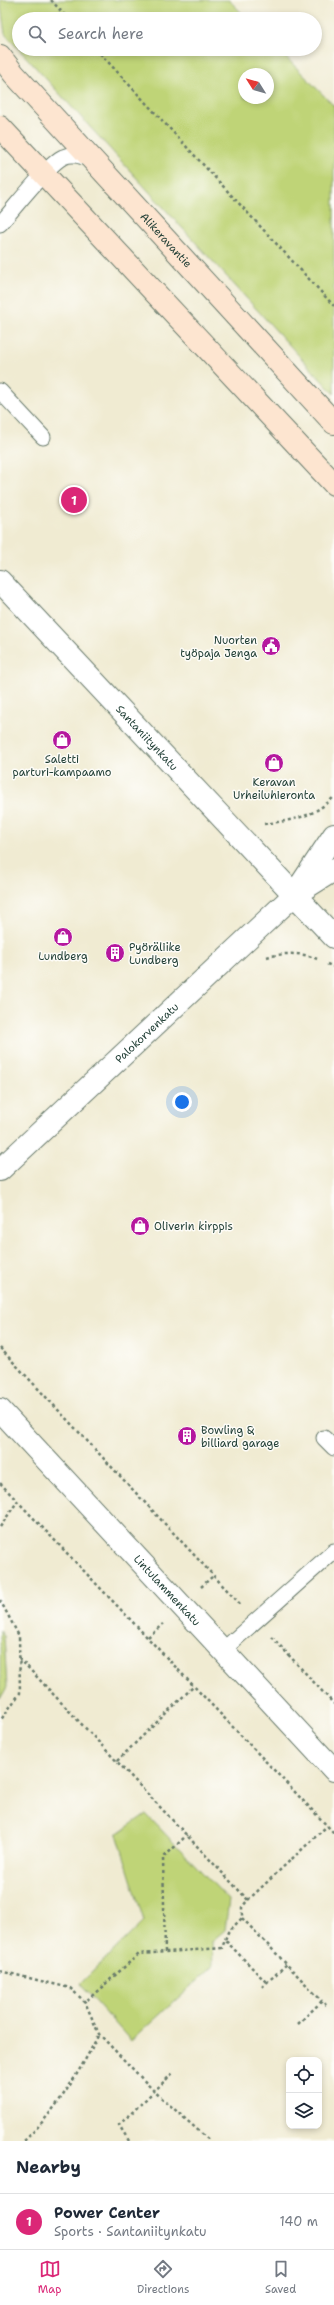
<!DOCTYPE html>
<html lang="en">
<head>
<meta charset="utf-8">
<style>
  :root { --surface:#fff; --page:#f6f6f7; --text:#1f2937; --muted:#747a83; --line:#e0e1e3; --accent:#db2777 }
  body { margin:0; font-family:"Shantell Sans",sans-serif; background:var(--page); color:var(--text) }
  .controls { position:absolute; right:12px; bottom:12px; display:grid; overflow:hidden; border-radius:8px; box-shadow:0 2px 6px #0003 }
  .controls button { width:36px; height:36px; display:grid; place-items:center; padding:0; border:0; border-bottom:1px solid var(--line); background:var(--surface); color:var(--text); font:20px sans-serif }
  .compass { position:absolute; left:238px; top:68px; width:36px; height:36px; border-radius:50%; background:var(--surface); box-shadow:0 2px 6px #0003; rotate:307deg }
  .you { position:absolute; left:182px; top:1102px; width:14px; height:14px; margin:-10px; border:3px solid #fff; border-radius:50%; background:#1a73e8; box-shadow:0 0 0 6px #1a73e833 }
  .badge { display:grid; place-items:center; width:26px; height:26px; border-radius:50%; background:var(--accent); color:#fff; font-size:13px; font-weight:700 }
  .pin { position:absolute; translate:-50% -50%; border:2px solid #fff; box-shadow:0 1px 4px #0006 }
  .list { margin:0; padding:0; list-style:none }
  h2 { display:flex; justify-content:space-between; align-items:center; height:52px; margin:0; padding:0 16px; font-size:17px }
  h2 small { font-size:13px; font-weight:400; color:var(--muted) }
  .list li { display:grid; grid-template-columns:26px 1fr auto; gap:12px; align-items:center; box-sizing:border-box; height:56px; padding:0 16px; border-top:1px solid var(--line) }
  .list b { display:block; font-size:15px; white-space:nowrap }
  .list p { margin:0; font-size:13px; white-space:nowrap; color:var(--muted) }
  .list em { font-size:13px; font-style:normal; color:var(--muted) }
  .icon { flex:none; width:22px; height:22px; fill:none; stroke:currentColor; stroke-width:2; stroke-linecap:round; stroke-linejoin:round }
  .map { position:relative; flex:none; width:334px; height:2141px; overflow:hidden }
  .search { position:absolute; background:var(--surface); box-shadow:0 2px 6px #0003; left:12px; right:12px; top:12px; height:44px; display:flex; align-items:center; gap:10px; box-sizing:border-box; padding:0 14px; border-radius:22px; color:var(--muted); font-size:15px }
  .sheet { height:108px; background:var(--surface) }
  nav { display:flex; justify-content:space-around; align-items:center; box-sizing:border-box; height:56px; border-top:1px solid var(--line); background:var(--surface); font-size:11px; color:var(--muted) }
  nav a { display:grid; justify-items:center; gap:2px }
  nav .on { color:var(--accent) }
  .map>svg:first-child { display:block }
</style>
</head>
<body>
<div class="map">
<svg width="334" height="2141" viewBox="0 0 334 2141">
  <rect width="100%" height="100%" fill="#fdfcf7"/>
  <filter id="ink" filterUnits="userSpaceOnUse"><feTurbulence type="fractalNoise" baseFrequency=".025" numOctaves="2"/><feDisplacementMap in="SourceGraphic" scale="8" xChannelSelector="R" yChannelSelector="G"/><feConvolveMatrix kernelMatrix="1 2 1 2 8 2 1 2 1" color-interpolation-filters="sRGB"/></filter>
  <filter id="wash" filterUnits="userSpaceOnUse"><feTurbulence type="fractalNoise" baseFrequency=".012" numOctaves="4" result="noise"/><feDisplacementMap in="SourceGraphic" scale="16" xChannelSelector="R" yChannelSelector="G"/><feGaussianBlur stdDeviation="0.9" result="paint"/><feColorMatrix in="noise" values="0 0 0 0 0 0 0 0 0 0 0 0 0 0 0 0 0 1.4 0 .05"/><feComposite in="paint" operator="in"/></filter>
  <g filter="url(#wash)">
    <rect width="100%" height="100%" fill="#f0ebd2"/>
    <g fill="#bfd477" stroke="#6f8856" fill-rule="evenodd">
      <path d="M0,0H229L248,19H19V49H278L334,106V394L5,34ZM244,74H268V98H244Z"/>
      <path d="M0,1630L4,1636L7,1687L0,1699Z"/>
      <path d="M146,1814L229,1900L225,1930L212,1941L213,1966L131,2041L80,1984L144,1921L117,1834Z"/>
    </g>
  </g>
  <g filter="url(#ink)">
    <g fill="none" stroke-linecap="round" stroke-linejoin="round">
      <g stroke="#687a6b" stroke-width="17">
        <g id="service">
          <path d="M0,224C13,210 48,164 63,157C73,152 83,157 92,160"/>
          <path d="M0,391L43,437"/>
          <path d="M324,1438L334,1448"/>
          <path d="M223,1650L334,1551"/>
        </g>
      </g>
      <g stroke="#687a6b" stroke-width="24">
        <g id="minor">
          <path id="s1" d="M0,581L334,937"/>
          <path d="M298,889L334,835"/>
          <path id="s2" d="M0,1170L294,895L334,870"/>
          <path id="s3" d="M0,1410L334,1770"/>
        </g>
      </g>
      <g stroke="#687a6b" stroke-width="24">
        <g id="secondary">
          <path id="s4" d="M0,56L14,74L334,423"/>
          <path d="M0,127L334,484"/>
        </g>
      </g>
      <g stroke="#687a6b" stroke-width="2.5" stroke-dasharray="3 3" stroke-linecap="butt">
        <path d="M51,0L68,19"/>
        <path d="M96,49L334,306"/>
        <path d="M264,824C293,820 312,818 334,797"/>
        <path d="M267,957C283,953 302,952 317,959"/>
        <path d="M327,964L334,967"/>
        <path d="M0,1348L241,1605"/>
        <path d="M0,1483L334,1833"/>
        <path d="M0,1527L17,1502"/>
        <path d="M201,1587L213,1576"/>
        <path d="M0,1600L19,1636L20,1693L0,1721"/>
        <path d="M148,1637L163,1624"/>
        <path d="M272,1637L334,1704"/>
        <path d="M19,1658L248,1900L242,1907V1918L228,1932L222,1948L139,1954L85,2002"/>
        <path d="M117,1761L194,1686"/>
        <path d="M248,1900L327,1826"/>
        <path d="M242,1918L322,2001"/>
        <path d="M226,1941L267,1983"/>
        <path d="M165,1952L163,1858L187,1835"/>
        <path d="M0,1971L70,1988L85,2002L99,2034L154,2091L210,2141"/>
        <path d="M262,1987L287,1964"/>
        <path d="M298,2024L322,2001L328,2007"/>
        <path d="M24,2141C56,2111 79,2073 99,2034"/>
        <path d="M129,2141L119,2125L174,2072"/>
      </g>
      <use href="#service" stroke="#fff" stroke-width="15"/>
      <use href="#minor" stroke="#fff" stroke-width="22"/>
      <use href="#secondary" stroke="#fde5d0" stroke-width="22"/>
    </g>
  </g>
  <defs>
    <g id="civic-disc" transform="scale(1)"><circle r="9.5" fill="#b5179e" stroke="#fdfcf7"/><path d="M-.6-6.5H3V-4.5H.6V-3L4-1V1h2V6H-6V1h2V-1L-.6-3ZM-1.2 2.5V6h2.4V2.5Z" fill="#fff"/></g>
    <g id="shop-disc" transform="scale(1)"><circle r="9.5" fill="#b5179e" stroke="#fdfcf7"/><path d="M-5-2.5h2.3a2.7 3.5 0 0 1 5.4 0H5L5.5 6h-11ZM-1.5-2.5h3a1.5 2.3 0 0 0-3 0Z" fill="#fff"/></g>
    <g id="building-disc" transform="scale(1)"><circle r="9.5" fill="#b5179e" stroke="#fdfcf7"/><path d="M-4-6H4V6H1V3H-1V6H-4ZM-2.5-4.3h1.7v1.8h-1.7ZM.8-4.3h1.7v1.8H.8ZM-2.5-1h1.7V.8h-1.7ZM.8-1h1.7V.8H.8Z" fill="#fff"/></g>
  </defs>
  <g fill-rule="evenodd">
    <use href="#civic-disc" x="271" y="646"/>
    <use href="#shop-disc" x="62" y="740"/>
    <use href="#shop-disc" x="274" y="763"/>
    <use href="#shop-disc" x="63" y="937"/>
    <use href="#building-disc" x="115" y="953"/>
    <use href="#shop-disc" x="140" y="1226"/>
    <use href="#building-disc" x="187" y="1436"/>
  </g>
  <g text-anchor="middle" dominant-baseline="central" stroke-width="3" stroke-linejoin="round" paint-order="stroke">
    <g font-size="11" fill="#1f3d34" stroke="#fdfcf7">
      <text stroke="none"><textPath href="#s4" startOffset="248">Alikeravantie</textPath></text>
      <text stroke="none"><textPath href="#s1" startOffset="215">Santaniitynkatu</textPath></text>
      <text stroke="none"><textPath href="#s2" startOffset="201">Palokorvenkatu</textPath></text>
      <text stroke="none"><textPath href="#s3" startOffset="246">Lintulammenkatu</textPath></text>
    </g>
    <g font-size="11" fill="#1f3d34" stroke="#fdfcf7">
      <text x="257" y="640" text-anchor="end">Nuorten<tspan x="257" dy="13">työpaja Jenga</tspan></text>
      <text x="62" y="759">Saletti<tspan x="62" dy="13">parturi-kampaamo</tspan></text>
      <text x="274" y="782">Keravan<tspan x="274" dy="13">Urheiluhieronta</tspan></text>
      <text x="129" y="947" text-anchor="start">Pyöräliike<tspan x="129" dy="13">Lundberg</tspan></text>
      <text x="63" y="956">Lundberg</text>
      <text x="154" y="1226" text-anchor="start">Oliverin kirppis</text>
      <text x="201" y="1430" text-anchor="start">Bowling &amp;<tspan x="201" dy="13">billiard garage</tspan></text>
    </g>
  </g>
</svg>
<div class="controls">
<button><svg class="icon" aria-label="locate" viewBox="0 0 24 24"><circle cx="12" cy="12" r="6"/><path d="M12 2v4M12 18v4M2 12h4M18 12h4"/></svg></button>
<button><svg class="icon" aria-label="layers" viewBox="0 0 24 24"><path d="M12 4l9 5-9 5-9-5zM3 14l9 5 9-5"/></svg></button>
</div>
<svg class="compass" viewBox="-18 -18 36 36"><path d="M0-13l5 13h-10z" fill="#e53935"/><path d="M0 13l5-13h-10z" fill="#747a83"/></svg>
<div class="you"></div>
<div class="pin badge" style="left:74px;top:500px">1</div>
<div class="search"><svg class="icon" aria-label="search" viewBox="0 0 24 24"><circle cx="10" cy="10" r="6"/><path d="M15 15l6 6"/></svg>Search here</div>
</div>
<section class="sheet">
<h2>Nearby<small></small></h2>
<ul class="list">
<li><span class="badge">1</span><div><b>Power Center</b><p>Sports · Santaniitynkatu</p></div><em>140 m</em></li>
</ul>
</section>
<nav>
<a class="on"><svg class="icon" aria-label="map" viewBox="0 0 24 24"><path d="M3 6l6-2 6 2 6-2v14l-6 2-6-2-6 2zM9 4v14M15 6v14"/></svg>Map</a>
<a><svg class="icon" aria-label="directions" viewBox="0 0 24 24"><path d="M12 3l9 9-9 9-9-9zM9 14v-3h6M13 9l2 2-2 2"/></svg>Directions</a>
<a><svg class="icon" aria-label="saved" viewBox="0 0 24 24"><path d="M7 4h10v16l-5-4-5 4z"/></svg>Saved</a>
</nav>
</body>
</html>
